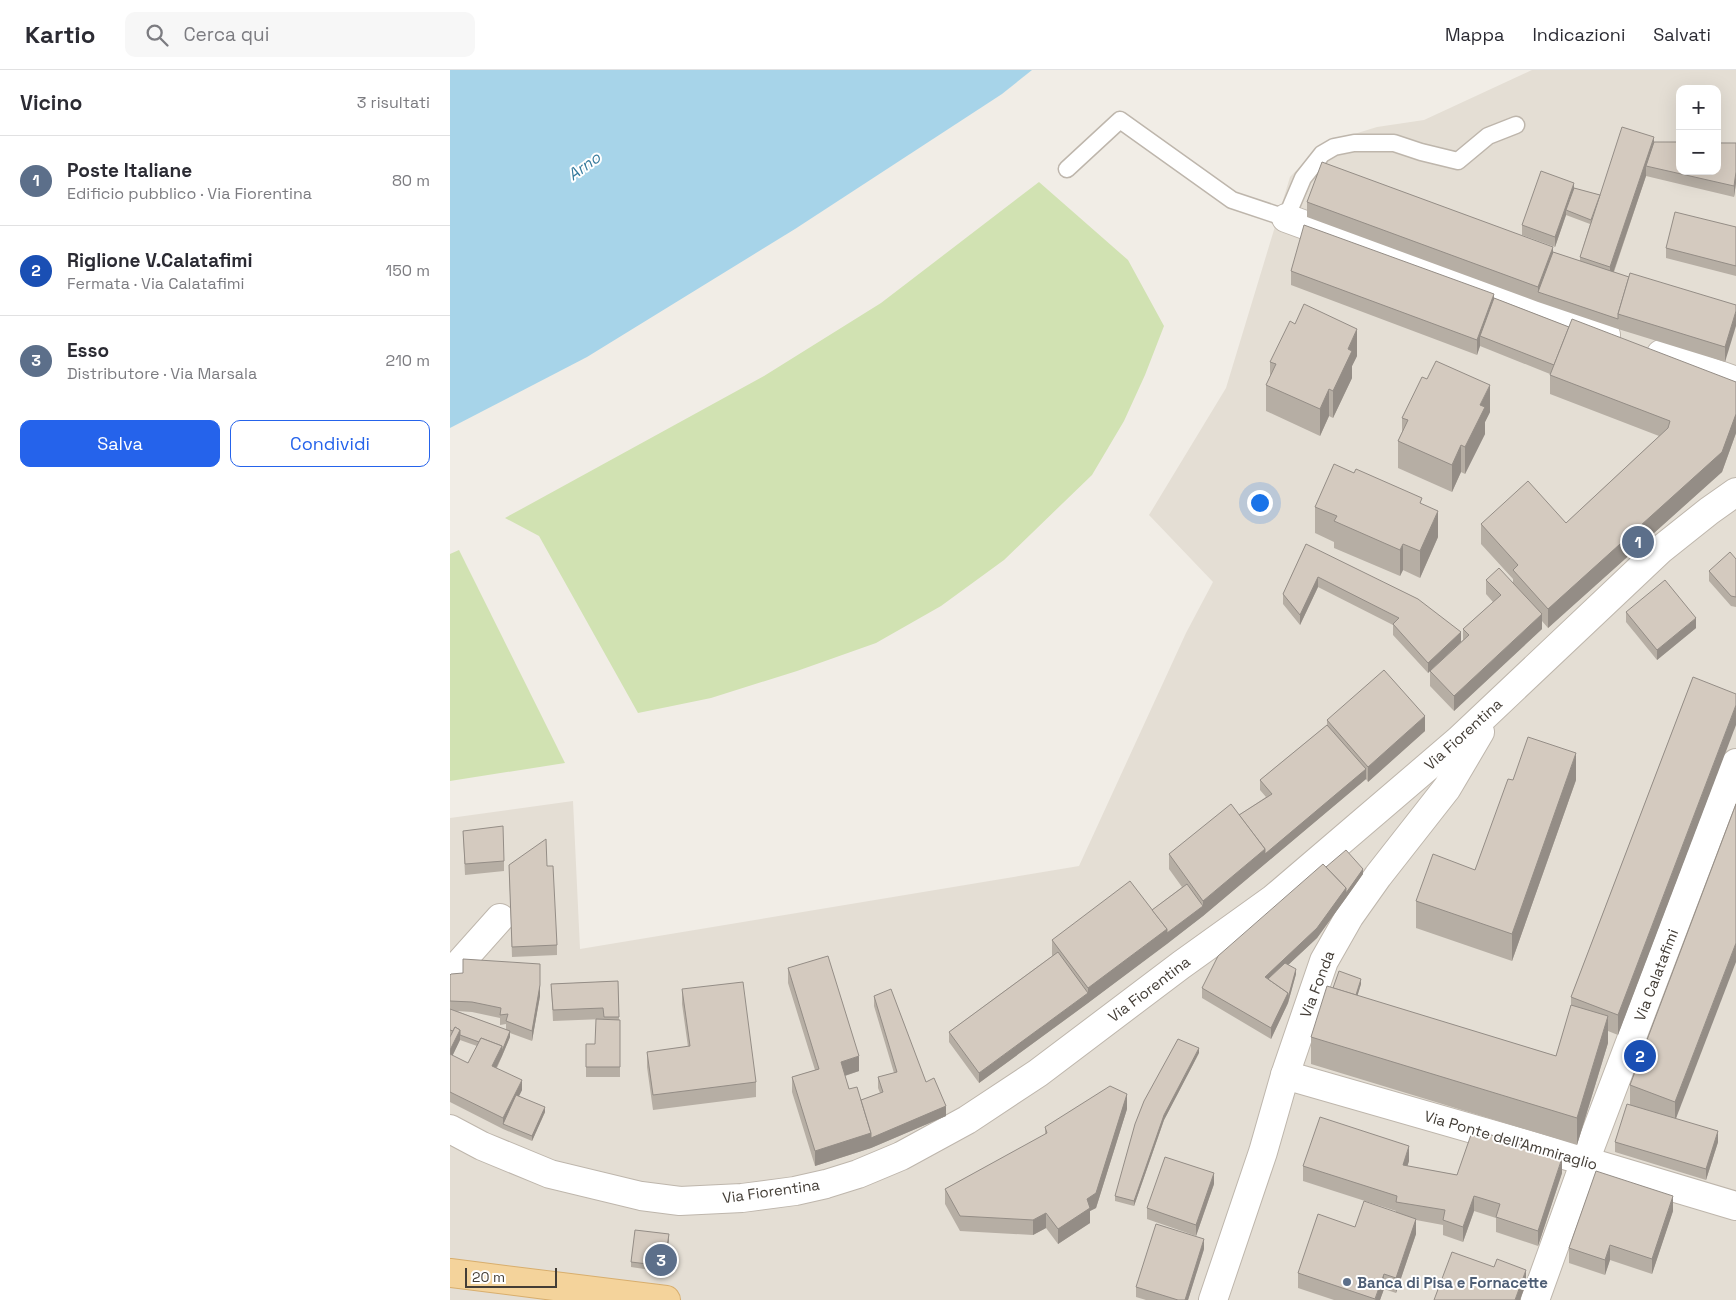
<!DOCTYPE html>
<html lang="it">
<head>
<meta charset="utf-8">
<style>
  :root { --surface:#fff; --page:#f7f7f7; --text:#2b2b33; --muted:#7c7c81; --line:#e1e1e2; --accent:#2563eb }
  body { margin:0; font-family:"Space Grotesk",sans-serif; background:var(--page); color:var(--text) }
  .controls { position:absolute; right:15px; top:15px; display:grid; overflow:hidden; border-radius:10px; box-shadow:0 5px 20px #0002 }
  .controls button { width:45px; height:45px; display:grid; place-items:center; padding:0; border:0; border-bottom:1px solid var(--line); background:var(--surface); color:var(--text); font:25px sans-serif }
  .scale { position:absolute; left:15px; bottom:12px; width:92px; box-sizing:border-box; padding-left:5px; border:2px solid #433d36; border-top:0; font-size:14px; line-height:18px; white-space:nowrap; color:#433d36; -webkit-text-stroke:4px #fff; paint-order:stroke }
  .you { position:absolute; left:809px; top:432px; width:18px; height:18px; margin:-12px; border:4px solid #fff; border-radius:50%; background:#1a73e8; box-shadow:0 0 0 8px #1a73e833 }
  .badge { display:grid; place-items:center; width:32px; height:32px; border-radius:50%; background:var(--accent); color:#fff; font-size:16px; font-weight:700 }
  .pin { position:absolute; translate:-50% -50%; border:2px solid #fff; box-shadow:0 1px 5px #0006 }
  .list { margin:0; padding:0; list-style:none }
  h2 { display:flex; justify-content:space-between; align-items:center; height:65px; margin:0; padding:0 20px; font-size:21px }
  h2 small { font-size:16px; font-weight:400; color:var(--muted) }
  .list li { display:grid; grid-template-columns:32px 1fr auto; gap:15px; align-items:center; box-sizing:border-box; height:90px; padding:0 20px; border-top:1px solid var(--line) }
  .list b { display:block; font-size:19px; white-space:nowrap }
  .list p { margin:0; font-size:16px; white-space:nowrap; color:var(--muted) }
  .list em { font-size:16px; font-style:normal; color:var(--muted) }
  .actions { display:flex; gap:10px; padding:15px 20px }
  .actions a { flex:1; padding:11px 0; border:1px solid var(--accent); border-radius:10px; text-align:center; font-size:18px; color:var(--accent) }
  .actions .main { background:var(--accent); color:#fff }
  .icon { flex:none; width:28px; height:28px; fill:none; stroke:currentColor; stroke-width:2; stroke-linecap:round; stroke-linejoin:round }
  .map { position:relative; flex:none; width:1286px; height:1230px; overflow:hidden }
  header { display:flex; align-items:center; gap:30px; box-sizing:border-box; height:70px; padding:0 25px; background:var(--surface); border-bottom:1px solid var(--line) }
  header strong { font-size:24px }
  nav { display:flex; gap:28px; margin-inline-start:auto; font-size:18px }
  .search { width:350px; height:45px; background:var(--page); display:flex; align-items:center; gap:12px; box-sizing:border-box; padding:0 18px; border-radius:10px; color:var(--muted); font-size:19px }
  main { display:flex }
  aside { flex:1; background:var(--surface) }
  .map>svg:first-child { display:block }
</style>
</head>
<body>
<header>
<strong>Kartio</strong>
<div class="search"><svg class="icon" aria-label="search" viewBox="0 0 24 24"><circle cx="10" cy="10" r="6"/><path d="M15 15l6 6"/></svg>Cerca qui</div>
<nav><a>Mappa</a><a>Indicazioni</a><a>Salvati</a></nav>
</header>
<main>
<aside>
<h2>Vicino<small>3 risultati</small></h2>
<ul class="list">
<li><span class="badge" style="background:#5c6f8a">1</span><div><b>Poste Italiane</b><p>Edificio pubblico · Via Fiorentina</p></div><em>80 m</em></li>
<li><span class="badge" style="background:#1a4fb4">2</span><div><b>Riglione V.Calatafimi</b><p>Fermata · Via Calatafimi</p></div><em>150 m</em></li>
<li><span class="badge" style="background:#5c6f8a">3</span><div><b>Esso</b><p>Distributore · Via Marsala</p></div><em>210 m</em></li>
</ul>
<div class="actions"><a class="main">Salva</a><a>Condividi</a></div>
</aside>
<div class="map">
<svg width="1286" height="1230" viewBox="0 0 1286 1230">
  <rect width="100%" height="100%" fill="#f1ede6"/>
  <path fill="#e4ded4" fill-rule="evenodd" d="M1082,0H1286V1230H0V748L123,731L130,879L629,796L736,563L763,512L699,445L776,318L840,107L872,74L927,57L974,50ZM1230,19H1267V101H1230Z"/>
  <g fill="#d1e2b2">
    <path d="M589,112L678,190L714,256L695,305L674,351L642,405L554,490L491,536L426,573L347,601L261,628L188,643L89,466L55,448L314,306L431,233Z"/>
    <path d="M9,480L115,693L0,711V484Z"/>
  </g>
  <path fill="#a7d4e9" d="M0,0H582L552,24L345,159L137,287L0,358Z"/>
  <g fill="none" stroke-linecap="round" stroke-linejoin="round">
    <g stroke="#beb6ac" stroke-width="19">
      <path id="service" d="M617,99L670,50L782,130L836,148L853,108L872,84L884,77L904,73H944L971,82L1008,91L1038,66L1066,55"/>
    </g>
    <g stroke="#beb6ac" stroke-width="30">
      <g id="minor">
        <path d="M836,148L1156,265"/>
        <path d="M1211,284L1286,311"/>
        <path d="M0,908H2L9,894L50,848"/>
        <path d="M835,1005L1135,1091L1286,1136"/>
        <path d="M0,1059L32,1076L100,1104L191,1126L230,1131L292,1128L345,1121L376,1114L408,1104L451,1086L517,1050L588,1003L731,895L823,829L1009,670L1210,480L1259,441L1286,422"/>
        <path d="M763,1230L813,1082L835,1005L874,891L899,847L928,806L997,718L1030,662"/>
        <path d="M1085,1230L1135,1091L1286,693"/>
      </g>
    </g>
    <g stroke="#d8ae6d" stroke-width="30">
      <path id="primary" d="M0,1203L216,1230"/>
    </g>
    <use href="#service" stroke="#fff" stroke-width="16"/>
    <use href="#minor" stroke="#fff" stroke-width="28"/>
    <use href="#primary" stroke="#f4d39b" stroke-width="28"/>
  </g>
  <g fill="#b6aea4" fill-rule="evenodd">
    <path d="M1204,72L1286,73V113L1284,127L1196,106L1164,202L1179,207L1286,235L1275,292L1168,259L1088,232L857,147V132L1103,182L1130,191V187L1140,154L1116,145L1105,177L1072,165V155L1124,118L1150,125Z"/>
    <path d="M1286,157V206L1216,188V178Z"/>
    <path d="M841,201L1044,228L1119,257L1286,312V363L1272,402L1098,558L1092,551V559L1004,641L980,616V601L1013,570V559L1043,532L1036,524V510L1063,514V509L1031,474V454L1116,453L1209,366L1100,324V304L1030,276L1027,285L841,215Z"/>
    <path d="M907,286L902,296V308L883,348L879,346L870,366L816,341V315L820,306V292Z"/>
    <path d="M1040,342L1035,352V364L1015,404L1011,402L1002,422L948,398V371L952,362V348Z"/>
    <path d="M972,434L988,467L970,508L953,500L950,506L884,478V472L865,463V437Z"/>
    <path d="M856,474L1011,562L978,603L943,565V555L868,517L850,555L833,534V524Z"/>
    <path d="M1286,489V537L1281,536L1259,511V501Z"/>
    <path d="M1176,542L1246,558L1207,590L1176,552Z"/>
    <path d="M1243,607L1168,965L1158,961V973L1127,1075L861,994V967L883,918L911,914L907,926L1106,986L1121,936V927Z"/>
    <path d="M877,650L975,661L918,712L916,709L753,846L638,933L529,1013L499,972V962L602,886V870L702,840L732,817L719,799V784L789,745L816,727L810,720V710L877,655Z"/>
    <path d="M1063,710H1126L1062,891L966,858V831L1025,800Z"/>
    <path d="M1286,734L1226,1049L1268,1072L1256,1110L1165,1082V1072L1180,1034V1015Z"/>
    <path d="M13,761L54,791V801L15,805Z"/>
    <path d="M59,795L97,796L107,875V885L62,887Z"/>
    <path d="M876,797L913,804L896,828L867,868L838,895L846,904L838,933L821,969L752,928V918Z"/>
    <path d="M338,898L409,1001L395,1006L399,1019L411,1030L430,1023L428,1018V1007L444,1003L424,936V926L496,1046L421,1078L365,1096L342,1022V1007L365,1000L338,913Z"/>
    <path d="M0,905L90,926L82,971L60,963V967L47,998L72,1020L69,1026L95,1042L82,1071L53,1059L0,1032V967L1,966L0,965ZM7,941L22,942L50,948V955L56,954V960ZM10,970L27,976L18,993L2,986Z"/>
    <path d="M168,911L169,950H170V1007H136V974H145L153,949L103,951L101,914Z"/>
    <path d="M232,919L306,1012V1027L203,1040L197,997V982L238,977L232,934Z"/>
    <path d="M749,983L714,1050L684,1136L665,1131V1126Z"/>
    <path d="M677,1039L646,1138L640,1141V1153L608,1174L596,1158L583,1165L510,1161L495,1134V1119L595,1065V1057Z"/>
    <path d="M959,1091L957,1096L1007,1105L1112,1103L1088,1176L1046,1162V1148L1024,1141L1013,1172L993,1165V1155L966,1150V1164L946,1223L934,1219L930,1230H884L848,1218V1203L905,1157L946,1142V1141L853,1111V1096Z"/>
    <path d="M764,1114L746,1166L697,1149V1138Z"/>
    <path d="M1223,1141L1202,1204L1160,1190L1155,1205L1119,1193V1178Z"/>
    <path d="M219,1169L214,1202L181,1197V1192Z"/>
    <path d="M754,1179L738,1230H696L686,1227V1217Z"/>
  </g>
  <g fill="#948d86">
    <path d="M1204,67V82L1196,96V106L1160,212V197Z"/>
    <path d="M1286,102V113L1284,127V116Z"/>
    <path d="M1124,113V123L1116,140V145L1105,177V167Z"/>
    <path d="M1103,177V192L1088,222V217Z"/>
    <path d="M1044,224V239L1030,266V276L1027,285V270Z"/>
    <path d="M1286,241V256L1275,292V277Z"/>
    <path d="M907,259V286L902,296V308L883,348V321L898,279Z"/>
    <path d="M1040,315V342L1035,352V364L1015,404V377L1030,335Z"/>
    <path d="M879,319V346L870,366V339Z"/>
    <path d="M1286,344V363L1272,402L1098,558V539Z"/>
    <path d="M1011,375V402L1002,422V395Z"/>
    <path d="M988,441V467L970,508V481Z"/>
    <path d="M953,474V500L950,506V480Z"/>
    <path d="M868,507V517L850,555V545Z"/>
    <path d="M1092,544V559L1004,641V626Z"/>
    <path d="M1246,548V558L1207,590V580Z"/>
    <path d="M1011,562V572L978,603V593Z"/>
    <path d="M1286,635V655L1168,965V945Z"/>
    <path d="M975,646V661L918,712V697Z"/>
    <path d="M1126,683V710L1062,891V864Z"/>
    <path d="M916,699V709L753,846L717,874V863L753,836V831L815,779Z"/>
    <path d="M913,799V804L896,828L867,868L818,914L815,907L896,818Z"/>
    <path d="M717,859V874L638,933L529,1013V1003L638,923V918Z"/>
    <path d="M1286,873V892L1225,1051V1032Z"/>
    <path d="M90,894V926L82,971V961Z"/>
    <path d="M846,899V904L838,933L821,969V958Z"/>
    <path d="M911,909V914L900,950V945Z"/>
    <path d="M1158,946V973L1127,1075V1048Z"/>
    <path d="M10,960V970L0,991V980Z"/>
    <path d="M60,961V967L52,986L42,1006V996Z"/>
    <path d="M749,978V983L714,1050L684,1136V1131L714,1045Z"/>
    <path d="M409,986V1001L391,1007V992Z"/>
    <path d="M72,1010V1020L55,1054H53V1048Z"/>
    <path d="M677,1024V1039L646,1138L640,1141V1153L608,1174V1159L637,1129Z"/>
    <path d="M496,1036V1046L421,1078L365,1096V1081Z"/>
    <path d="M95,1037V1042L82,1071V1066Z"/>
    <path d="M1268,1061V1072L1256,1110V1099Z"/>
    <path d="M959,1076V1091L953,1110V1095Z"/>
    <path d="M1112,1088V1103L1088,1176V1161Z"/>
    <path d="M764,1103V1114L746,1166V1155Z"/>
    <path d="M1024,1126V1141L1013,1172V1157Z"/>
    <path d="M1223,1126V1141L1202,1204V1189Z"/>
    <path d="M596,1143V1158L583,1165V1150Z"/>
    <path d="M966,1149V1164L946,1223V1208Z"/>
    <path d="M219,1164V1169L214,1202V1196Z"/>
    <path d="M754,1169V1179L738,1230H735Z"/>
    <path d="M1160,1175V1190L1155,1205V1190Z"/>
    <path d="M1076,1200V1214L1070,1230H1065Z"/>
    <path d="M934,1204V1219L930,1230H925Z"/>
  </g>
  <g fill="#d4cabf" stroke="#948d86">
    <path d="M1172,57L1204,67L1160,197L1130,187Z"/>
    <path d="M1204,72H1230V101H1267V73H1286V102L1284,116L1196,96Z"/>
    <path d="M872,92L1103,177L1088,217L857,132Z"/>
    <path d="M1091,101L1124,113L1105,167L1072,155Z"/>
    <path d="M1124,118L1150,125L1141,150L1116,140Z"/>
    <path d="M1225,142L1286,157V196L1216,178Z"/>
    <path d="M854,155L1044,224L1027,270L841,201Z"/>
    <path d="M1103,182L1179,207L1168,244V249L1088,222Z"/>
    <path d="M1180,203L1286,235V241L1275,277L1168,244Z"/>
    <path d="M1044,228L1119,257L1104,295L1030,266Z"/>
    <path d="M854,234L907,259L898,279L902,281L883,321L879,319L870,339L816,315L826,294L820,292L840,251L845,254Z"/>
    <path d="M1122,249L1286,312V344L1272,382L1098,539L1063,500L1068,495L1031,454L1078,411L1116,453L1218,358L1220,351L1100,305Z"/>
    <path d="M986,291L1040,315L1030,335L1035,337L1015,377L1011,375L1002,395L948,371L958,350L952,348L972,307L977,309Z"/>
    <path d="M884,394L904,403L906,399L972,428L970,433L988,441L970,481L953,474L950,480L884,451L887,446L865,437Z"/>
    <path d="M856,474L968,529L1011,562L978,593L943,554L949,548L868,507L850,545L833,524Z"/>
    <path d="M1280,482L1286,489V527L1281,526L1259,501Z"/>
    <path d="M1049,498L1092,544L1004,626L980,601L1019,565L1013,559L1051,525L1036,510Z"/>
    <path d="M1215,510L1246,548L1207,580L1176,542Z"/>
    <path d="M934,600L975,646L918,697L877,650Z"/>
    <path d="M1243,607L1286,624V635L1168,945L1121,927Z"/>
    <path d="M877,655L916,699L815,784V779L789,745L822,724L810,710Z"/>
    <path d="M1078,667L1126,683L1062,864L966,831L983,784L1025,800L1058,709L1063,710Z"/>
    <path d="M781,734L815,779L753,831L719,784Z"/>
    <path d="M1286,734V873L1225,1032L1180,1015Z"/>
    <path d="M53,756L54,791L15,794L13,761Z"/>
    <path d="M96,769L97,796H103L107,875L62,877L59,795Z"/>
    <path d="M896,780L913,799L896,823V818L876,797Z"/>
    <path d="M873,794L896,818L867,858L815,907L838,923L821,958L752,918L768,886Z"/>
    <path d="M680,811L717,859L638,918L602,870Z"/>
    <path d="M737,814L753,836L717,863V859L702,840Z"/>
    <path d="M608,882L638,923L529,1003L499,962Z"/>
    <path d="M378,886L409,986L391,992L399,1019L407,1017L421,1063L365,1081L342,1007L369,999L338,898Z"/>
    <path d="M13,889L90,894V915L82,961L56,951L58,944L50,945L51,938L22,932L0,931V905L1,904L13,903Z"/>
    <path d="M835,893L846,899L838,928V923L818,909Z"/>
    <path d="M889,901L911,909L906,925L883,918Z"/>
    <path d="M168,911L169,947H154L153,938L103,940L101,914Z"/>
    <path d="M293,912L306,1012L203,1025L197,982L240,976L232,919Z"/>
    <path d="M877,916L1106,986L1121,935L1158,946L1127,1048L861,967Z"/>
    <path d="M441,919L476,1012L484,1008L496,1036L421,1068V1063L411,1030L433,1022L428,1007L447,1002L424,926Z"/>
    <path d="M0,939L60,961L52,981V976L31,968L29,972L10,965V960L5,957L3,961L0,960Z"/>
    <path d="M146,949L170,950V997H136V974H145Z"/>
    <path d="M5,957L10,960L0,980V967Z"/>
    <path d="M31,968L52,976L42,996L72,1010L53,1048L0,1022V984L18,993Z"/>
    <path d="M728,969L749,978L714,1045L684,1131L665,1126L685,1054L694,1031Z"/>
    <path d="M660,1016L677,1024L646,1123L637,1129L640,1138L608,1159L596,1143L583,1150L510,1146L495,1119L597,1063L595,1057Z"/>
    <path d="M66,1025L95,1037L82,1066L53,1054Z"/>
    <path d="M1177,1034L1268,1061L1256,1099L1165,1072Z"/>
    <path d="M870,1047L959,1076L953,1095L1007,1105L1023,1059L1112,1088L1088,1161L1046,1147L1050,1134L1024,1126L1013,1157L993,1150L995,1140L946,1132L947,1126L853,1096Z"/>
    <path d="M715,1087L764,1103L746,1155L697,1138Z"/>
    <path d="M1146,1101L1223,1126L1202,1189L1160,1175L1155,1190L1119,1178Z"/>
    <path d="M914,1131L966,1149L946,1208L934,1204L925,1229L848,1203L868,1144L905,1157Z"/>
    <path d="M706,1154L754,1169L735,1230H728L686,1217Z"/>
    <path d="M185,1160L219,1164L214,1196L181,1192Z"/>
    <path d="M1002,1182L1044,1197L1047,1189L1076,1200L1065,1230H984Z"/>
  </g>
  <circle fill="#5c6f8a" stroke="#fff" stroke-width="2" cx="897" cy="1212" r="5"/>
  <g text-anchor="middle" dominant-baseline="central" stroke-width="4" stroke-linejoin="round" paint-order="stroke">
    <g font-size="15" fill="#433d36" stroke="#fff">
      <text transform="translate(1013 664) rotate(-42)">Via Fiorentina</text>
      <text transform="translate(1206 905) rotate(-69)">Via Calatafimi</text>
      <text transform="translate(867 914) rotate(-69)">Via Fonda</text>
      <text transform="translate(699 919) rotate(-37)">Via Fiorentina</text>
      <text transform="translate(1061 1070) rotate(16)">Via Ponte dell'Ammiraglio</text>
      <text transform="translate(321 1121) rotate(-8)">Via Fiorentina</text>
    </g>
    <g font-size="15" font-weight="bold" fill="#4e5e75" stroke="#fff" text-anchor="start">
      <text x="907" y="1212">Banca di Pisa e Fornacette</text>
    </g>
    <g font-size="16" font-style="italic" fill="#377b9d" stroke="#fff">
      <text transform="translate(134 96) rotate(-36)">Arno</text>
    </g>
  </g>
</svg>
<div class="controls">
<button>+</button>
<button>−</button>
</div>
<div class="scale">20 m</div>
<div class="you"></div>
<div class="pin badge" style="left:1188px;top:472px;background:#5c6f8a">1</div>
<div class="pin badge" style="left:1190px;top:986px;background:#1a4fb4">2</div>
<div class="pin badge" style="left:211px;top:1190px;background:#5c6f8a">3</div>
</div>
</main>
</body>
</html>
